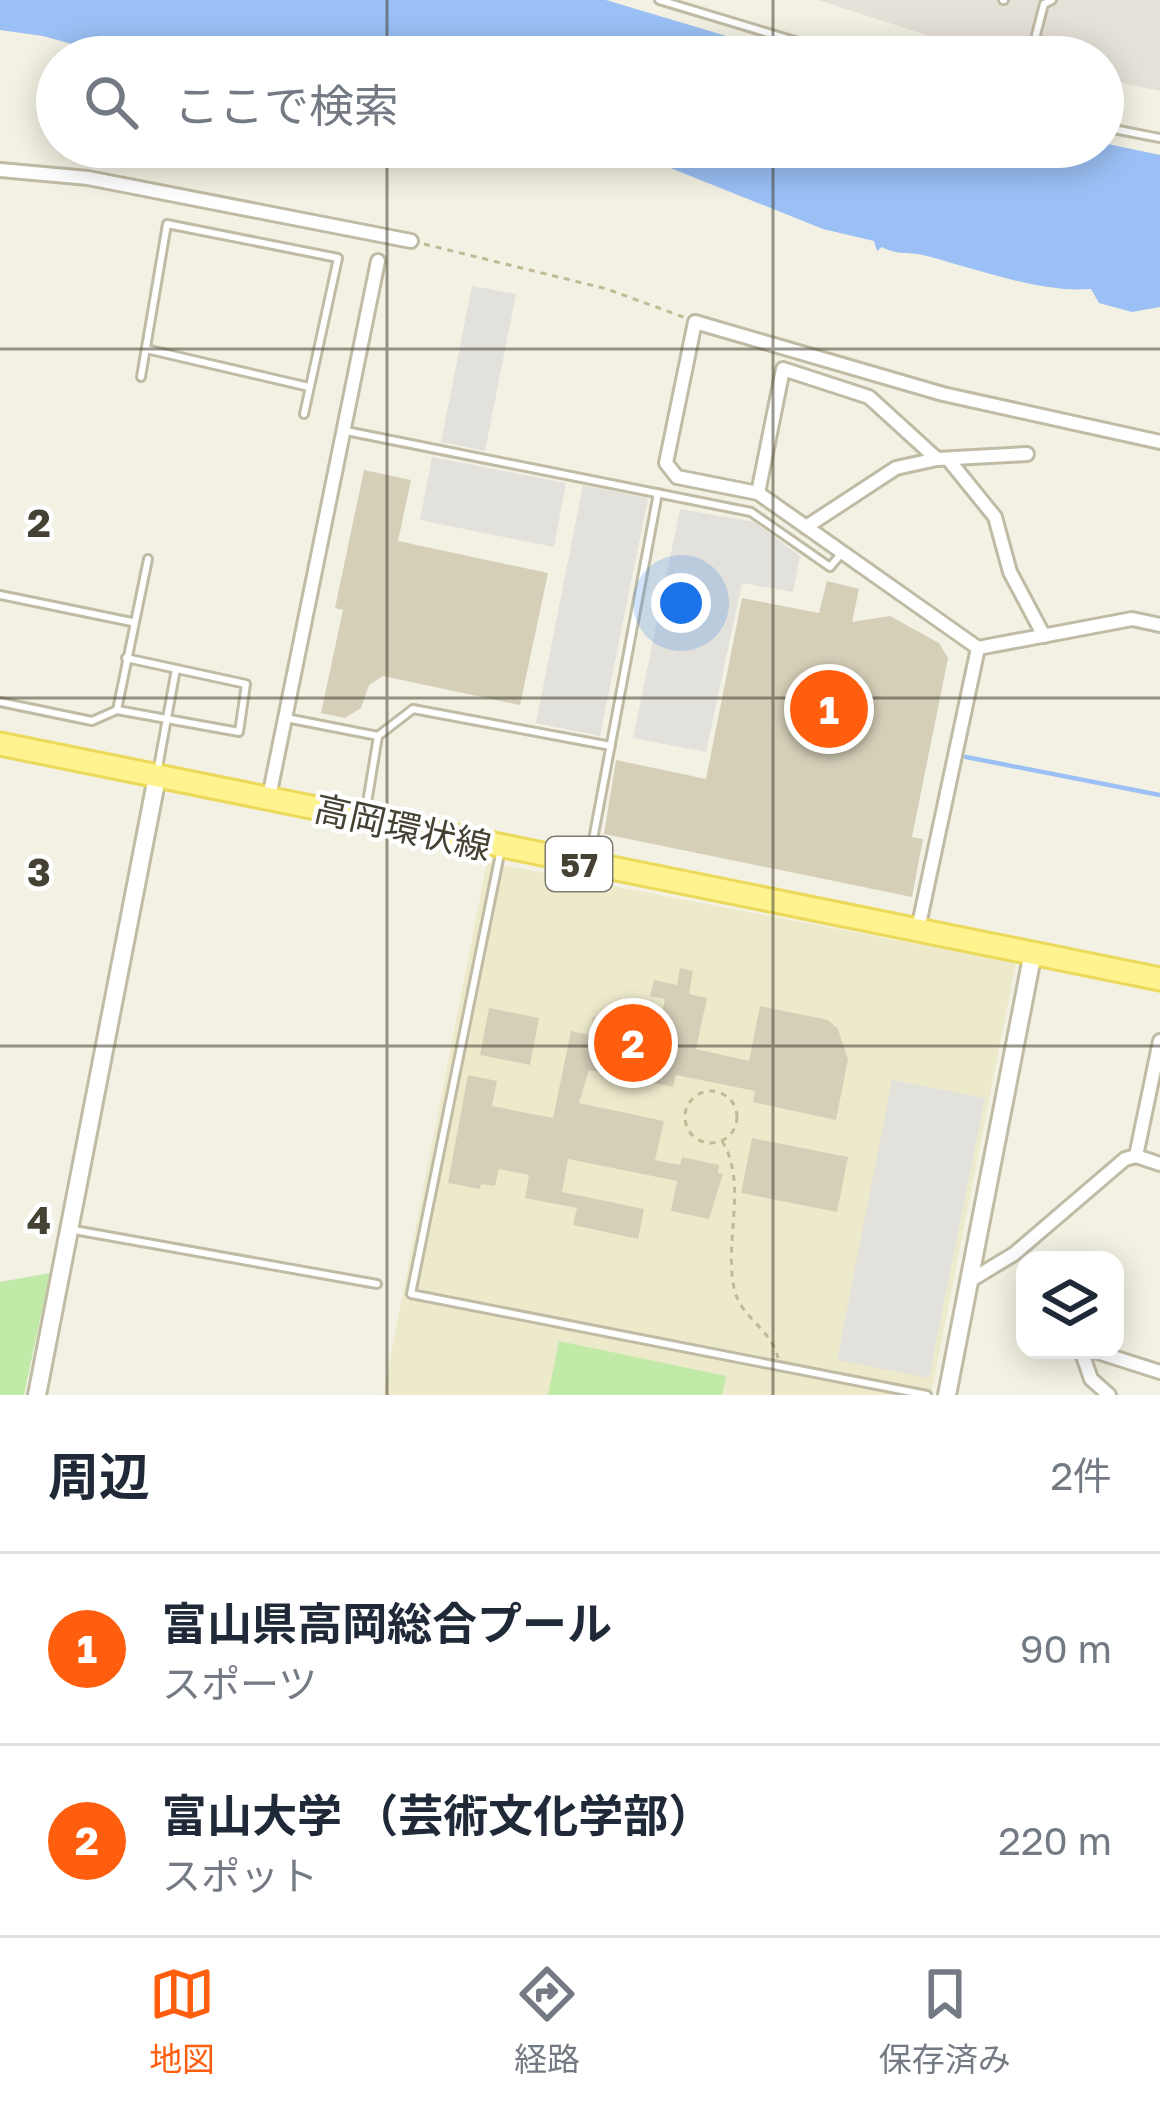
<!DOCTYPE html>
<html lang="ja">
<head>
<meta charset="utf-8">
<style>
  :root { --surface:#fff; --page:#f2f2f3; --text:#1f2937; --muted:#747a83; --line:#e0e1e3; --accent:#ff5e0e }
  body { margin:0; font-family:"Golos Text","Noto Sans JP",sans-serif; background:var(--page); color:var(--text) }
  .controls { position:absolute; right:36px; bottom:36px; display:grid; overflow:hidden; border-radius:24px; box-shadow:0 6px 30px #0003 }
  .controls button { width:108px; height:108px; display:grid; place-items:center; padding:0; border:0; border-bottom:3px solid var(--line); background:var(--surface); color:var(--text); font:60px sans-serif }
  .you { position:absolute; left:681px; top:603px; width:42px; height:42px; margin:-30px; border:9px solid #fff; border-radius:50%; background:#1a73e8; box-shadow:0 0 0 18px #1a73e833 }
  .badge { display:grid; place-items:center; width:78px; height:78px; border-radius:50%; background:var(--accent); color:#fff; font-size:39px; font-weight:700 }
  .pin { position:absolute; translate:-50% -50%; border:6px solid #fff; box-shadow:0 3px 12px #0006 }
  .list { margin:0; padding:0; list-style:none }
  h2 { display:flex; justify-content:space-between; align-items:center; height:156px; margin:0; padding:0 48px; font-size:51px }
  h2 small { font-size:39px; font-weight:400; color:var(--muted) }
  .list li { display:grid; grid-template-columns:78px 1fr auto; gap:36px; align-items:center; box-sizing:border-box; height:192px; padding:0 48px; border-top:3px solid var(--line) }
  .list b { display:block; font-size:45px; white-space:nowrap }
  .list p { margin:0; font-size:39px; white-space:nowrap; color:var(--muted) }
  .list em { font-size:39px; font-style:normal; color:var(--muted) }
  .icon { flex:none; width:66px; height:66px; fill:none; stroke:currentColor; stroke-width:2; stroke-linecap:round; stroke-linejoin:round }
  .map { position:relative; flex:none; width:1160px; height:1395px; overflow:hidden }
  .search { position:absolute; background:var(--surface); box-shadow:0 6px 30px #0003; left:36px; right:36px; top:36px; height:132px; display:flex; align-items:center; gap:30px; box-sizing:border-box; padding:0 42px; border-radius:66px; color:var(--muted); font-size:45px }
  .sheet { height:540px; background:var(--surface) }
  nav { display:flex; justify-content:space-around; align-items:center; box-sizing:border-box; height:168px; border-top:3px solid var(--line); background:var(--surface); font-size:33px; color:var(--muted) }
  nav a { display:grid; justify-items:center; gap:6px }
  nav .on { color:var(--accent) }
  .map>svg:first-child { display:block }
</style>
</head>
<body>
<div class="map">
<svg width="1160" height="1395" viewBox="0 0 1160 1395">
  <rect width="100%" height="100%" fill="#f3f1e3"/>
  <path fill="#e5e1d8" d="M818,0H1160V91L1103,79V57H994Z"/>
  <path fill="#edeacc" d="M487,862L1016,963L931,1395H383Z"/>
  <g fill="#c1eaa9">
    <path d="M50,1273L24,1395H0V1282Z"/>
    <path d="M559,1341L726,1376L722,1395H548Z"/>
  </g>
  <g fill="#e3e1dc">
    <path d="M472,286L516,294L485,451L441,442Z"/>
    <path d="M432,457L566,483L554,547L420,520Z"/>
    <path d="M583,485L648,498L600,736L536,723Z"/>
    <path d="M680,509L754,522L800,556L793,592L742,583L706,752L633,738Z"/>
    <path d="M892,1080L985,1098L929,1378L837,1360Z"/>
  </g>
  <g fill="#9bc0f5">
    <path d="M0,0H606L797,57H118L43,36L0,30Z"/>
    <path d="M1103,143L1160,155V307L1132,312L1099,303L1091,289C1041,293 976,269 927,256C910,251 898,256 882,247L877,251L874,241L823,229L658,163L585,147Z"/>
  </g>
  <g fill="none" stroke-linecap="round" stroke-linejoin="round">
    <path stroke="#9bc0f5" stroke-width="4.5" d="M966,757L1160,795"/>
  </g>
  <g fill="#d5cfb8">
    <path d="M364,470L411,480L398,541L548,573L520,705L383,676L369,685L361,708L345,718L321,713L343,610L335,608Z"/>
    <path d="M827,581L859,589L852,622L890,616L939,643L948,658L912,837L923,839L912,897L604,834L616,760L706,779L742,598L819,613Z"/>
    <path d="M680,968L693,971L689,994L707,998L696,1049L749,1061L760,1006L828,1020L838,1029L848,1059L836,1120L753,1102L755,1091L676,1075L673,1087L589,1070L579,1103L664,1121L655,1160L680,1165L682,1157L719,1165L718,1173L723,1174L709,1219L671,1211L677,1181L568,1159L562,1192L644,1209L638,1239L573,1225L577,1208L525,1198L529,1175L499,1169L495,1186L481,1184L480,1189L448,1183L468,1075L497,1081L492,1106L553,1118L571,1031L590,1035L593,1017L617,1022L614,1033L656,1042L665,999L650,996L654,980L677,985Z"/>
    <path d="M489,1008L539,1018L530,1065L480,1055Z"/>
    <path d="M752,1138L848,1157L837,1212L741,1193Z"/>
  </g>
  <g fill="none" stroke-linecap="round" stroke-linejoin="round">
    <g stroke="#bfbba5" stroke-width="12">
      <g id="service">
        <path d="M659,0L848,57"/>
        <path d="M1003,0H1004"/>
        <path d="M1036,35L1044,4L1052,0"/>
        <path d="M1103,127L1160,138"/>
        <path d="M146,349L309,387"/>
        <path d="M141,377L167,224L338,258L304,414"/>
        <path d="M346,431L751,512L830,567L841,554"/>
        <path d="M0,595L132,622"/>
        <path d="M0,702L92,721L117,710L239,732L246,684L126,658"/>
        <path d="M117,710L148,559"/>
        <path d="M286,718L378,736L413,709L611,746"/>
        <path d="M157,773L176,669"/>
        <path d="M365,815L378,736"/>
        <path d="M501,849L411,1294L927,1395"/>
        <path d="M589,861L658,493"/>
        <path d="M74,1230L377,1284"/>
      </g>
    </g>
    <g stroke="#bfbba5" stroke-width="18">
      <g id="minor">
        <path d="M0,170L88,178L411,241"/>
        <path d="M1160,442L943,394L695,322L666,463L677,477L758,493L978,648L1132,619L1160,625"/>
        <path d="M948,459L995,517L1010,572L1044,636"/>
        <path d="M758,493L783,369L869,397L937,459"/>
        <path d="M806,527L896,468L937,459L1027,454"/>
        <path d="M269,797L378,261"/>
        <path d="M918,929L978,648"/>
        <path d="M1136,1156L1160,1164"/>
        <path d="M971,1280L1014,1254L1125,1159L1136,1156L1160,1041"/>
        <path d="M1081,1350L1091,1379L1109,1395"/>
        <path d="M1091,1350L1160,1372"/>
      </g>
    </g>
    <g stroke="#bfbba5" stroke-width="22">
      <g id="tertiary">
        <path d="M37,1395L157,777"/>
        <path d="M947,1395L1033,952"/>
      </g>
    </g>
    <g stroke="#ebd959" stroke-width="27">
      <path id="primary" d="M0,744L1160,979"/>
    </g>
    <g stroke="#c1ba96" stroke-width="3" stroke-dasharray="6 6" stroke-linecap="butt">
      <path d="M424,244L607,289L686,318"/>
      <circle cx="711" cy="1117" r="26"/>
      <path d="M722,1141C748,1183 724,1240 734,1288C740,1318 771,1328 778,1358"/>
    </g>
    <use href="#service" stroke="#fff" stroke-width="6"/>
    <use href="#minor" stroke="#fff" stroke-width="12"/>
    <use href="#tertiary" stroke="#fff" stroke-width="16"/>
    <use href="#primary" stroke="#fff390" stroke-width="21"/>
  </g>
  <path fill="none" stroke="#454133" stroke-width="3" stroke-opacity="0.55" d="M387,0V57M773,0V57M387,147V1395M773,147V1395M0,349H1160M0,698H1160M0,1046H1160"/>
  <g text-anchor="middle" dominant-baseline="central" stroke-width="9" stroke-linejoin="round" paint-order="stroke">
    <rect fill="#fff" stroke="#7d7a70" stroke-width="3" x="546" y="837" width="66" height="54" rx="9"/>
    <g font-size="33" font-weight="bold" fill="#454133">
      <text x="579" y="864">57</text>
    </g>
    <g font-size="36" fill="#454133" stroke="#fff">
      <text transform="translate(403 827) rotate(13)">高岡環状線</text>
    </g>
  </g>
  <g font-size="39" text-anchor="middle" font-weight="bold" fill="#454133" stroke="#fff" stroke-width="9" stroke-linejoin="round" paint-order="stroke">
    <text x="39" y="537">2</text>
    <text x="39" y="886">3</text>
    <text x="39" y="1234">4</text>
  </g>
</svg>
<div class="controls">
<button><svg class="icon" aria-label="layers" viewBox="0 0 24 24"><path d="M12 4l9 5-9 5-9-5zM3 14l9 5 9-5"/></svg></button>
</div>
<div class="you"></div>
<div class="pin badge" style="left:829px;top:709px">1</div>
<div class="pin badge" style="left:633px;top:1043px">2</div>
<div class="search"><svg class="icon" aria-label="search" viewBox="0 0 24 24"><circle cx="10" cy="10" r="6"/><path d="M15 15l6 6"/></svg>ここで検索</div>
</div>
<section class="sheet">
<h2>周辺<small>2件</small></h2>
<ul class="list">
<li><span class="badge">1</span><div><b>富山県高岡総合プール</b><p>スポーツ</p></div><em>90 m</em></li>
<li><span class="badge">2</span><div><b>富山大学 （芸術文化学部）</b><p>スポット</p></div><em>220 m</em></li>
</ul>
</section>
<nav>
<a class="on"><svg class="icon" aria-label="map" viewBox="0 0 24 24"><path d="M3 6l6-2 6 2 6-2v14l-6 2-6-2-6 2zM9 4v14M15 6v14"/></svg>地図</a>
<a><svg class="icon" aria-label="directions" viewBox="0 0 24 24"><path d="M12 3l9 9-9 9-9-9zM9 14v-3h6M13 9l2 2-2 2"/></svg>経路</a>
<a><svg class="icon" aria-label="saved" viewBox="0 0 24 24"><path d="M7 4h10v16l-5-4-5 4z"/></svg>保存済み</a>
</nav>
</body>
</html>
